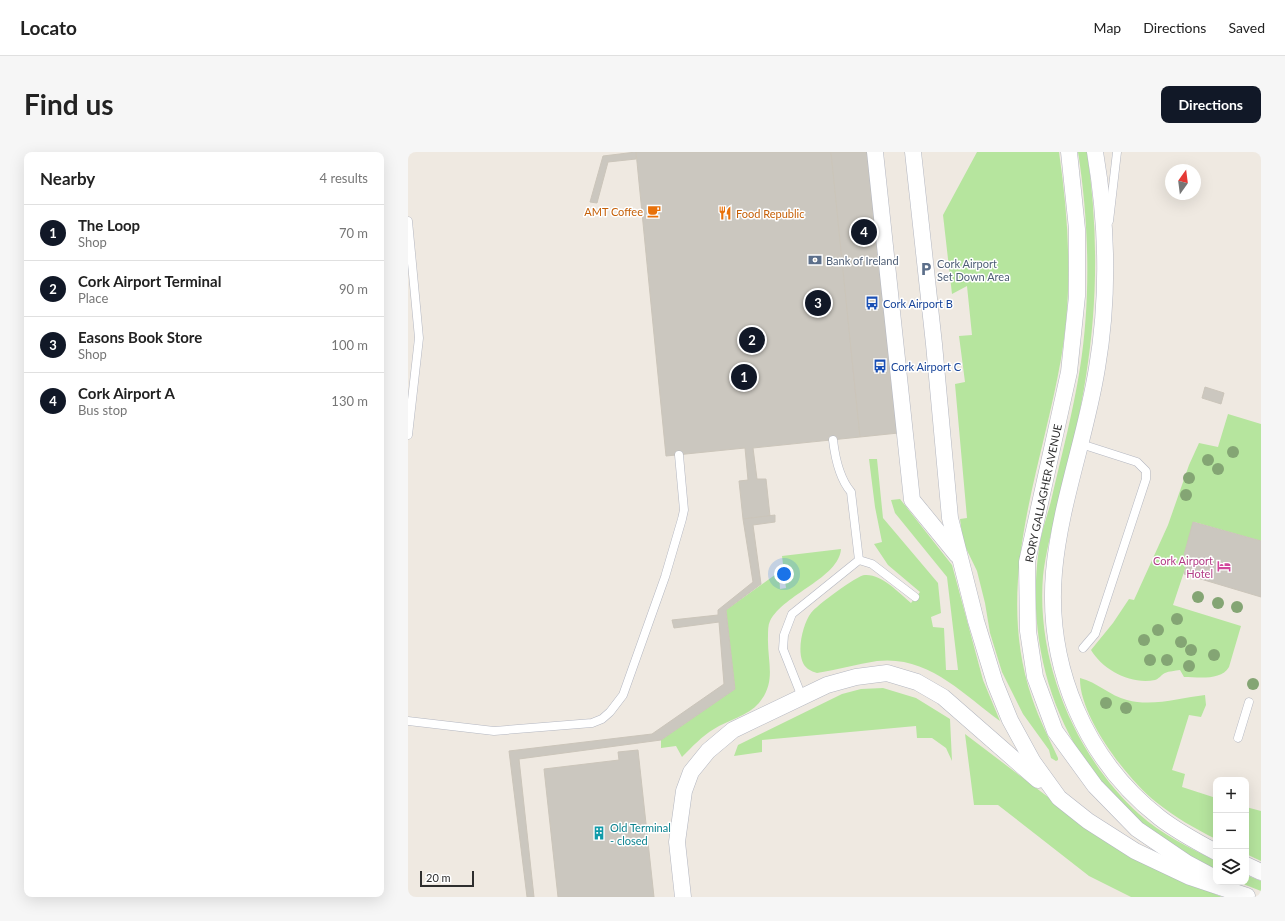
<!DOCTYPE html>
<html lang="en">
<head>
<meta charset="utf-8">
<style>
  :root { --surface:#fff; --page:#f6f6f6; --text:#222; --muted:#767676; --line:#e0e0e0; --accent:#111827 }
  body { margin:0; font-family:Lato,sans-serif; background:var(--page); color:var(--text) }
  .controls { position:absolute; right:12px; bottom:12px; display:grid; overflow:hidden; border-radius:8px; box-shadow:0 4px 16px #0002 }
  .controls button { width:36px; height:36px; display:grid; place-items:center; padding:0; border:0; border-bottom:1px solid var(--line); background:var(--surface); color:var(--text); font:20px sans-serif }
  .compass { position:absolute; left:757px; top:12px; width:36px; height:36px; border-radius:50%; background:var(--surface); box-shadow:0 4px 16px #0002; rotate:14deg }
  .scale { position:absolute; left:12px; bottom:10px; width:54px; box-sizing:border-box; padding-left:4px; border:2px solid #2e2e2e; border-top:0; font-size:11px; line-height:14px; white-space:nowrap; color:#2e2e2e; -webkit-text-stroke:3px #fff; paint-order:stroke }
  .you { position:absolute; left:376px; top:422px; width:14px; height:14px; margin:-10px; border:3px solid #fff; border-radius:50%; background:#1a73e8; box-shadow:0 0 0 6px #1a73e833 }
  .badge { display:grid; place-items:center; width:26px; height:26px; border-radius:50%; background:var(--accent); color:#fff; font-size:13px; font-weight:700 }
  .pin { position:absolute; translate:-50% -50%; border:2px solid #fff; box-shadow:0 1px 4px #0006 }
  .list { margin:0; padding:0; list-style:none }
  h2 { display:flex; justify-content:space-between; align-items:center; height:52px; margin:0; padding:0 16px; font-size:17px }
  h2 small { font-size:13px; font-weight:400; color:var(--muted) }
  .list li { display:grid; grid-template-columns:26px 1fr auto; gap:12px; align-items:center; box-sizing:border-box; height:56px; padding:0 16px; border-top:1px solid var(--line) }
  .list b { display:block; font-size:15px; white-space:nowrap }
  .list p { margin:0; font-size:13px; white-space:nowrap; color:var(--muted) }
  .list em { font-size:13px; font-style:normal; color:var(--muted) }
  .icon { flex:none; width:22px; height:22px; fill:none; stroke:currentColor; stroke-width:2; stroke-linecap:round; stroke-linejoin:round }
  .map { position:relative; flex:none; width:853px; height:745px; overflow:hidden; border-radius:8px }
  header { display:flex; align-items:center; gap:24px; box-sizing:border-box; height:56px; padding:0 20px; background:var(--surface); border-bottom:1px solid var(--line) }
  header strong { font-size:19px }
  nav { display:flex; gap:22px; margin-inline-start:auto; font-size:14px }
  .intro { display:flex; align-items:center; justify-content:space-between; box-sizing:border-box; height:96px; padding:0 24px }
  h1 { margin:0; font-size:28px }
  .button { padding:10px 18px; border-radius:8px; background:var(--accent); color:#fff; font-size:14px; font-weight:700 }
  main { display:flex; gap:24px; padding:0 24px }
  aside { flex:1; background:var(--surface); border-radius:8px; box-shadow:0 4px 16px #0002 }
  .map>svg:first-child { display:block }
</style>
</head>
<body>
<header>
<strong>Locato</strong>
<nav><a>Map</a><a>Directions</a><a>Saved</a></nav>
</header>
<div class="intro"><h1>Find us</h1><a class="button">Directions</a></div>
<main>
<aside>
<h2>Nearby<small>4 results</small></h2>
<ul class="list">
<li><span class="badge">1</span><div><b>The Loop</b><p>Shop</p></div><em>70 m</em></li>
<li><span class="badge">2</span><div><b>Cork Airport Terminal</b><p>Place</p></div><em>90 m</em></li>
<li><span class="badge">3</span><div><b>Easons Book Store</b><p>Shop</p></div><em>100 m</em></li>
<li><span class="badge">4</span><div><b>Cork Airport A</b><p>Bus stop</p></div><em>130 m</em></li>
</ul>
</aside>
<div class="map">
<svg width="853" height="745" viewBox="0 0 853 745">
  <rect width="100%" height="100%" fill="#efe9e1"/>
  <g fill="#b6e59e">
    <path d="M569,0H651C661,69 665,138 653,207C633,321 585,431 624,546C631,567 641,586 650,606V608L648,609L643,606L641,598L615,562L594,520L582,481L577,451L569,419L555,390L552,367L559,366L547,232L557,230L551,184L564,183L559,134L544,142L535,63Z"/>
    <path d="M670,0H679C690,74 690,150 678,224C672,264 662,304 653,343C646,370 638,397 635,424C628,510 667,604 731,662C753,682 782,696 808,709V720C791,709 774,699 757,688C749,683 740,679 733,673C652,603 616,501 631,396C633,380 639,365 643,349C653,305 665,261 672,216C683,147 681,69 670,0Z"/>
    <path d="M820,262L853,272V389L786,370L776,403L781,405L765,453L833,474L821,515C813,529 790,525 776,525L772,518C767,519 761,519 757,521C753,523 751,527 747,528C723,533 695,518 683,498L705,471L721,447L726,448L760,373L781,313L791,291L810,295Z"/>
    <path d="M461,307H469L475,366L530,431L533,461L523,465L525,475L536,476L538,518H550L539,425L487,361L483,348L492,347L544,413L575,528L592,569C555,542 520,503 469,509C449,512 429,518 409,521C406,520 403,519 400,517C386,507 394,473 403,461C408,454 449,423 457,423C474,422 491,441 503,451L512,440L480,413L466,392L474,390L467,355Z"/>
    <path d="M433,397C431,426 376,442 362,469C360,473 360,479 360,484C359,510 369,529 351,551C340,564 320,568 306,577C294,584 284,595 274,605L268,594L253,596V588L327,537L318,458L371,420L372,437L378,436L374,404Z"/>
    <path d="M672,526C689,530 702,544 719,548C744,555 772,546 797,543L798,553L793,565L781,563L764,618L777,622L774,635L808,646V687C787,677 767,665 748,650C719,627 671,564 672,526Z"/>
    <path d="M475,536L508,546L542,567L544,609L538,596L524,586H509L508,574L354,588V600L326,604L330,593L434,542L453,537Z"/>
    <path d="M557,582L673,670L747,717L814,745H723L681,724L590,653H566Z"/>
    <path d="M838,655L853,659V709L838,702Z"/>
    <path d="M838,723L853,729V739L830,730H838Z"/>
  </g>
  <g fill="#cbc7bf" stroke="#cbc5ba">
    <path d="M228,0H423L452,285L345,296L349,327H358L362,364L335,367L331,329L340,328L337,296L258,304Z"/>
    <path d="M228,0V7L200,10L189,51L182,50L195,4Z"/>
    <path d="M423,0H472L500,280L452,285Z"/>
    <path d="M797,235L816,241L813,252L794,246Z"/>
    <path d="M367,363V370L345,373L353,432L318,458L327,537L253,588L111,607L126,745H119L101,599L244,582L316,532L311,470L266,476L264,468L310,463V458L345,430L335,367Z"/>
    <path d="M785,370L853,389V445L776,422L781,405L776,403Z"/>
    <path d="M230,598L246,745H150L136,617L211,608L210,600Z"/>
  </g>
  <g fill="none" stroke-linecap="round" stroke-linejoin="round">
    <g stroke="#b4b7c1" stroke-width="9">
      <g id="lane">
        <path d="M0,69L11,186L0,283"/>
        <path d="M701,69L709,0"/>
        <path d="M673,292L729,310L738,319V327L687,482L675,496"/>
        <path d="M451,408L464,412L507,445"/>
        <path d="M394,545L375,497L376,483L384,462L451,408L443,340C431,326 427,305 425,288"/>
        <path d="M0,569L86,579L184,571L194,567L202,560L215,543L257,425L274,367L276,358L271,303"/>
        <path d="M830,586L841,550"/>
      </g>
    </g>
    <g stroke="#b4b7c1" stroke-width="17">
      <g id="street">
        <path d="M467,0L504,348L549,403"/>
        <path d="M505,0L526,192L542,366L568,469L587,531L602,568L625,610L651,646L680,669L727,699L782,725L839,744"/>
        <path d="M661,0L669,77V144L661,220L619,410L620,479L627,525L647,579L687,634L729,677L779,711L807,726"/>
        <path d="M687,0C699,70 701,145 689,216C678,285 652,351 646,420C638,514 677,608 752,666C769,679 789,690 808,700"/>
        <path d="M838,713L853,720"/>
        <path d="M275,745L269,690L276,639L283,620L300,599L325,578L419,533L448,525L479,521L509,530L535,545L630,628"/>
      </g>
    </g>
    <use href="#lane" stroke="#fff" stroke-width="8"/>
    <use href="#street" stroke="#fff" stroke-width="16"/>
  </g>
  <g fill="#84a574">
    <circle cx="825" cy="300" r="6"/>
    <circle cx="800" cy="308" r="6"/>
    <circle cx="810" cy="317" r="6"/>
    <circle cx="781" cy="326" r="6"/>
    <circle cx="778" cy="343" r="6"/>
    <circle cx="790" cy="445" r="6"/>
    <circle cx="810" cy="451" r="6"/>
    <circle cx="829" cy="455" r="6"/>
    <circle cx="769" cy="467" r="6"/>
    <circle cx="750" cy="478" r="6"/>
    <circle cx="736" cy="488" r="6"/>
    <circle cx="773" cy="490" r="6"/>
    <circle cx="783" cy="498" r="6"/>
    <circle cx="806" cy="503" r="6"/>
    <circle cx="742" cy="508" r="6"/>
    <circle cx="759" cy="508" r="6"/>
    <circle cx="781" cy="514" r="6"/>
    <circle cx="845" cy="532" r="6"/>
    <circle cx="698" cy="551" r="6"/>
    <circle cx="718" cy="556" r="6"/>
  </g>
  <defs>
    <g id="cafe-bare" transform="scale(1.08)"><path d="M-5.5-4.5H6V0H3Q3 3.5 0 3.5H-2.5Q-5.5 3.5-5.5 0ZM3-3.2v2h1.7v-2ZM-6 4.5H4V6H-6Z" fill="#e8710a" stroke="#fff" stroke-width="2.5" paint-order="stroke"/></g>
    <g id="restaurant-bare" transform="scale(1.08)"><path d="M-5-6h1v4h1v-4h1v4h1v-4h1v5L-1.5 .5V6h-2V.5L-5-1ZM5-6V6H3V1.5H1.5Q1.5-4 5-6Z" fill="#e8710a" stroke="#fff" stroke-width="2.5" paint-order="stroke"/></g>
    <g id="bank-bare" transform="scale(1.08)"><path d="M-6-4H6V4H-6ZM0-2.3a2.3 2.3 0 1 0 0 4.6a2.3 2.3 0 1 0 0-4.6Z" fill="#5c6f8a" stroke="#fff" stroke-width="2.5" paint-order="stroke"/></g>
    <g id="parking-bare" transform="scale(1.08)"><path d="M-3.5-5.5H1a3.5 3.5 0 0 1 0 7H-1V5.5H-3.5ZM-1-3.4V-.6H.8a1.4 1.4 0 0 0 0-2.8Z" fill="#5c6f8a" stroke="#fff" stroke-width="2.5" paint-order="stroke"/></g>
    <g id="bus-bare" transform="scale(1.08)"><path d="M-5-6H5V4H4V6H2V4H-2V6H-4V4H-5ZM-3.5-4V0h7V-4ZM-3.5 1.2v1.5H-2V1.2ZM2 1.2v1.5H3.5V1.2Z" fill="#1a4fb4" stroke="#fff" stroke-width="2.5" paint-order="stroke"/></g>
    <g id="hotel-bare" transform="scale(1.08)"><path d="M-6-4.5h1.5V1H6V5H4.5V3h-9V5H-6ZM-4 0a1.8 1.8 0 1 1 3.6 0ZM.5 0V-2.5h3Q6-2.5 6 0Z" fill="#d1479c" stroke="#fff" stroke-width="2.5" paint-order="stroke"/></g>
    <g id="building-bare" transform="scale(1.08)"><path d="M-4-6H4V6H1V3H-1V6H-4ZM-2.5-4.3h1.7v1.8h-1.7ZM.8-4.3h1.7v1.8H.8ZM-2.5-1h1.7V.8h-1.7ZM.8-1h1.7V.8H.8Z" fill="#0f9aa8" stroke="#fff" stroke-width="2.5" paint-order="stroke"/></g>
  </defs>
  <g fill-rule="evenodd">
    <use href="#cafe-bare" x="246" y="59"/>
    <use href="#restaurant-bare" x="317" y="61"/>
    <use href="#bank-bare" x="407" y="108"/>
    <use href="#parking-bare" x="518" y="117"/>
    <use href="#bus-bare" x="464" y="151"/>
    <use href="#bus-bare" x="472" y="214"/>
    <use href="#hotel-bare" x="816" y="414"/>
    <use href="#building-bare" x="191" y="681"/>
  </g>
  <g text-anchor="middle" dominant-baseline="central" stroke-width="3" stroke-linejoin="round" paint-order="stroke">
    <g font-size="11" fill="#c56008" stroke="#fff" text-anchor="end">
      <text x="235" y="59">AMT Coffee</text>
      <text x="328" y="61" text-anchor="start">Food Republic</text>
    </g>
    <g font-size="11" fill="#4e5e75" stroke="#fff" text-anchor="start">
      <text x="418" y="108">Bank of Ireland</text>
      <text x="529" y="111">Cork Airport<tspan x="529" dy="13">Set Down Area</tspan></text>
    </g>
    <g font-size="11" fill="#164399" stroke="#fff" text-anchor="start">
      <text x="475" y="151">Cork Airport B</text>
      <text x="483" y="214">Cork Airport C</text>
    </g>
    <g font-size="11" fill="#2e2e2e" stroke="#fff">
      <text transform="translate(635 341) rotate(-78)">RORY GALLAGHER AVENUE</text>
    </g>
    <g font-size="11" fill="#b23c85" stroke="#fff" text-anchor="end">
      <text x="805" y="408">Cork Airport<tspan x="805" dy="13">Hotel</tspan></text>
    </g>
    <g font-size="11" fill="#0d838f" stroke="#fff" text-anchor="start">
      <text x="202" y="675">Old Terminal<tspan x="202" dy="13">- closed</tspan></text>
    </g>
  </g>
</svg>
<div class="controls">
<button>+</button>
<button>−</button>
<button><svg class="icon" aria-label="layers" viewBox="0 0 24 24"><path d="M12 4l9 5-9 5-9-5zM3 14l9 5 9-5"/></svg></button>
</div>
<svg class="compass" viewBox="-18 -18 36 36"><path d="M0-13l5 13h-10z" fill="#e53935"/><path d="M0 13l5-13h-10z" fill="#767676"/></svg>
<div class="scale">20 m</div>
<div class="you"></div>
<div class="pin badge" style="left:336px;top:225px">1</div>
<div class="pin badge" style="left:344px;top:188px">2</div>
<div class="pin badge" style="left:410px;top:151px">3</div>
<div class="pin badge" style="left:456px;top:80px">4</div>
</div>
</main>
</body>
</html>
